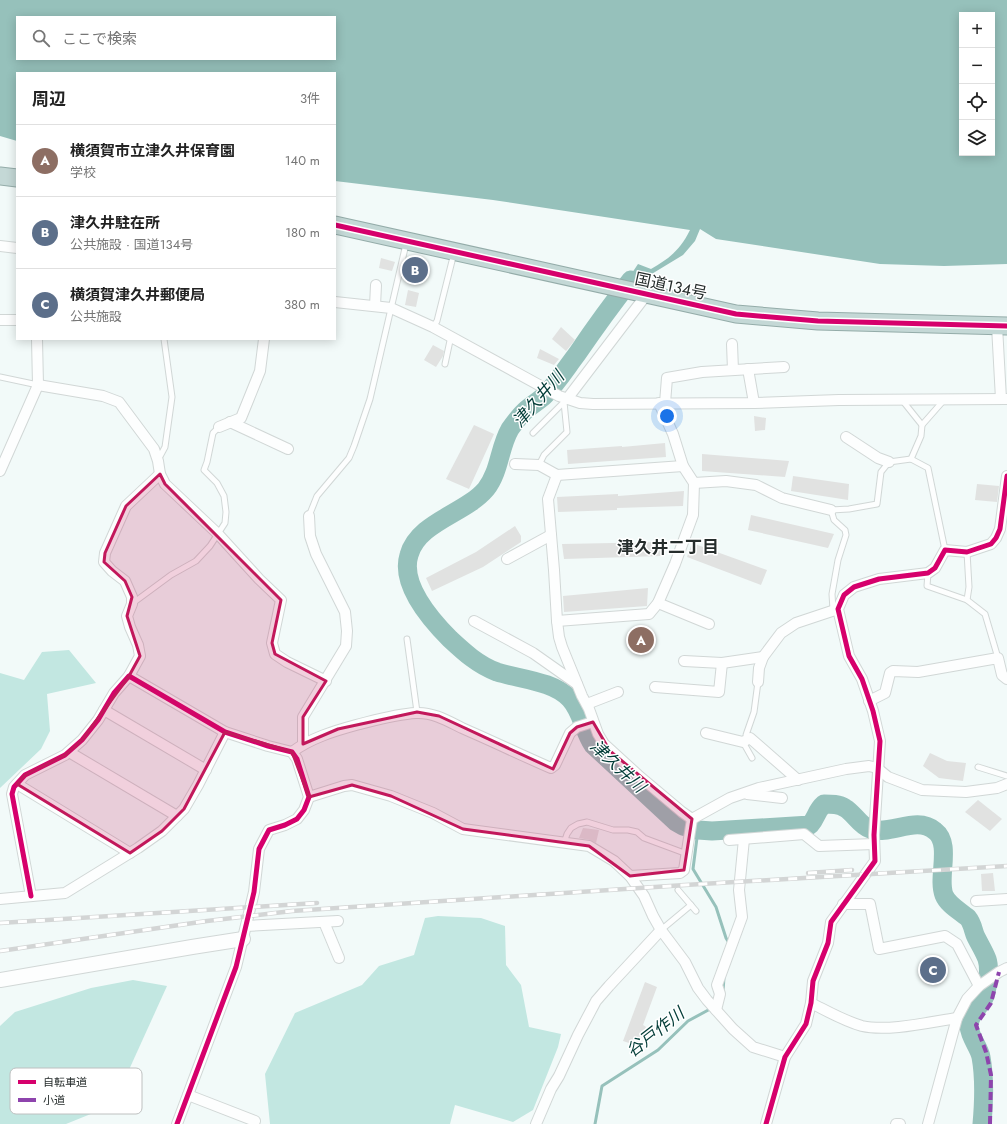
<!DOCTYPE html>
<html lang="ja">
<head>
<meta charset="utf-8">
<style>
  :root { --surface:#fff; --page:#f6f6f6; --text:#222; --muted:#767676; --line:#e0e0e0; --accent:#7c3aed }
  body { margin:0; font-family:Jost,"Noto Sans JP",sans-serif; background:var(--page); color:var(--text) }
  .controls { position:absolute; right:12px; top:12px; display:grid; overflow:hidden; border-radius:0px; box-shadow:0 2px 10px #0003 }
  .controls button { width:36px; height:36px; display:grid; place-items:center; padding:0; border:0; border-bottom:1px solid var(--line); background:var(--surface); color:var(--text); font:20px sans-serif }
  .you { position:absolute; left:667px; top:416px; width:14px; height:14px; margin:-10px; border:3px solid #fff; border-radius:50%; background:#1a73e8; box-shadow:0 0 0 6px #1a73e833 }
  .badge { display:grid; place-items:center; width:26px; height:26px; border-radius:50%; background:var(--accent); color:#fff; font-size:13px; font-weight:700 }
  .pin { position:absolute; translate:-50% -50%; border:2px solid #fff; box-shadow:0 1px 4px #0006 }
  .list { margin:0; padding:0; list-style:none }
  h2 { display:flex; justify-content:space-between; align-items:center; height:52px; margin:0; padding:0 16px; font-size:17px }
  h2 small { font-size:13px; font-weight:400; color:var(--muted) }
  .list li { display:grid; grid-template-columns:26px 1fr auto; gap:12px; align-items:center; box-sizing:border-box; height:72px; padding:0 16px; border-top:1px solid var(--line) }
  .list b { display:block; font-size:15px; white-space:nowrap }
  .list p { margin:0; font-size:13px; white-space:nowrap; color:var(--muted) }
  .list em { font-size:13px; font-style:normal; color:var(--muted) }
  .icon { flex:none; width:22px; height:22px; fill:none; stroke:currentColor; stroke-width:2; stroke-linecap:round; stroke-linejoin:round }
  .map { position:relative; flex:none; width:1007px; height:1124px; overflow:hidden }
  .search { position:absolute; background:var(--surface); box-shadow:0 2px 10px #0003; left:16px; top:16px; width:320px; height:44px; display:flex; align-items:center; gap:10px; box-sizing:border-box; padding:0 14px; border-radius:0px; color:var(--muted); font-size:15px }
  .panel { position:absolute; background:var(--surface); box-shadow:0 2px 10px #0003; left:16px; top:72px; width:320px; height:268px; border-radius:0px }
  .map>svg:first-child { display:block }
</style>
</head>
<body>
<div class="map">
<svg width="1007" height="1124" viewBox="0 0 1007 1124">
  <rect width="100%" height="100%" fill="#f2faf9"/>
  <g fill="#c2e7e1">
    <path d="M69,650L96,683L47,694L50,731L41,749L0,788V673L24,680L42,652Z"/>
    <path d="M438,916L481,918L505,926L506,965L521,985L529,1027L561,1034L558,1047L533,1110L513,1122L455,1105L450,1124H270L265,1074L295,1013L362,985L379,966L414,955L425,918Z"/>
    <path d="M133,980L167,986L113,1105L66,1124H0V1026L15,1012L91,988Z"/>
  </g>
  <path fill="#96c1bb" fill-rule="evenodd" d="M0,0H1007V264L944,266L880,264L716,239L700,229L695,241L683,255L650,275L644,285L628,279L638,264L651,269C670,258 680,250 690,230L493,200L335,181V73H17V141L0,136ZM962,15H992V153H962ZM17,17H335V59H17Z"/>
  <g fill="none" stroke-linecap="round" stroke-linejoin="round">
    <g stroke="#96c1bb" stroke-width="3">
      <path d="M698,830L693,869L716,907L726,938L729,943"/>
      <path d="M723,992L724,977"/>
      <path d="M595,1124L602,1086L658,1050L688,1021L712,1008"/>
    </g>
    <path stroke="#96c1bb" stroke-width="19" d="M631,280C612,304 594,329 577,354C567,367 557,383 545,395C540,400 533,404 527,409C521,414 515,422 510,429C499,448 500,471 486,489C465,514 418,522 409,555C400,584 430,619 450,639C464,652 478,665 497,672C519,679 554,681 570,699C582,712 583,730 593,745L676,822L683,826L698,830L712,831L810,825C817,817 816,811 824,804C831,804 839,804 845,808C854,813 860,826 870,829C891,836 916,815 935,831C952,844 937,877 944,895C948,905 960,911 968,918C973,924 973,931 976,937C980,945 984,951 987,959C990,968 988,992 983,1000C978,1009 969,1015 969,1026C970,1038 979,1047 981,1057C985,1079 984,1102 982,1124"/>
  </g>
  <g fill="#e1e2e1">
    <path d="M381,258L395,262L392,271L379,268Z"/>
    <path d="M411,266L419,268L416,278L408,276Z"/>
    <path d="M408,290L419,293L416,307L405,305Z"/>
    <path d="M561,327L575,340L566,351L552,339Z"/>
    <path d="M433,345L444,351L443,356L436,367L424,360Z"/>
    <path d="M540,349L559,359L554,365L537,358Z"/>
    <path d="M754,416L766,418L765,430L755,431Z"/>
    <path d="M474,425L494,434L469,489L446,479Z"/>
    <path d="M665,443L666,457L568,464L567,450L622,446V447Z"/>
    <path d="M702,454L789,461L785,477L702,471Z"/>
    <path d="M793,476L849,484L848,500L791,491Z"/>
    <path d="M977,484L999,486L997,502L975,500Z"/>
    <path d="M684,491L683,506L617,508V510L558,512L557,497L618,494V496Z"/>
    <path d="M751,515L834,534L828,548L748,530Z"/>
    <path d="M515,526L521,536V542L483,567L432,591L426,578L476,552Z"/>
    <path d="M664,542L662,556L564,559L562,544Z"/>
    <path d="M692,543L767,570L761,585L687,557Z"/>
    <path d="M648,588L647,606L564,612L563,596Z"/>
    <path d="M930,753L947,761L966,763L963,781L939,778L923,766Z"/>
    <path d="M978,800L1002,819L990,831L965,812Z"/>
    <path d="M583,828L599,830L596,843L590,840L579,838Z"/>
    <path d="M993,873L995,891H982L981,874Z"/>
    <path d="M645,982L657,987L643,1025L646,1027L638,1046L623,1041Z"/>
  </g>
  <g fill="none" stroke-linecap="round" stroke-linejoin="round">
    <g stroke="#d1d7d6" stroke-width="7">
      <g id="lane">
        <path d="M433,327L437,321L454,253"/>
        <path d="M445,364L451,336"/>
        <path d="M0,377L38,385"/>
        <path d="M902,400L922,425L921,436L911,459"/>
        <path d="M922,425L944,400"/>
        <path d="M533,433L565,401"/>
        <path d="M158,460L165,447L172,397L164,339"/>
        <path d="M539,465L544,455L567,432L564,402"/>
        <path d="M309,516L317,496L349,458L354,446L370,399L406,244"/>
        <path d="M967,552L969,587L967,600L985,614L998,658"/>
        <path d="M928,573L927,586L967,600"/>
        <path d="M133,603L171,575L196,561L210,546L225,523L226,512L224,496L217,483L204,470L207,462L213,433L219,427"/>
        <path d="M833,610L832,594L838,560L846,535L845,530L834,520L831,510L849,509L877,504L881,472L889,462L911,459L928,468L945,550"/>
        <path d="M407,639L417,712"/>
        <path d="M750,738L746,735L754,712L758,682"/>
        <path d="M743,742L752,758"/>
        <path d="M978,767L1007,776"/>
        <path d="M564,843L567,834L571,828L578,824L587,822L613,830H628L637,832L644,838L687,854"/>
        <path d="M678,890L696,911"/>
        <path d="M661,930L691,905"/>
      </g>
    </g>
    <g stroke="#d1d7d6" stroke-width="12">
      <g id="street">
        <path d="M0,246L17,248"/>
        <path d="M335,302L391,308L433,327L559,396L580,403L593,404L754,403L839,400L1007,399"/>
        <path d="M375,306L376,285"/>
        <path d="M0,320H17"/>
        <path d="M997,326L1001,399"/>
        <path d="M732,344L733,370"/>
        <path d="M748,369L754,403"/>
        <path d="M38,385L103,396L119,402L154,449L158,461L160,474L165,484L218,534L259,579L281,600L272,643L275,654L287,662L326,681"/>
        <path d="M567,399L647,294"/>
        <path d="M665,403L667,378L702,372L784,367"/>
        <path d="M230,422L288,449"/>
        <path d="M219,427L241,418L260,371L264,339"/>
        <path d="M846,437L878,458L889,462"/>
        <path d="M515,464L539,465L557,475L683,466"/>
        <path d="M0,471L38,385L37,339"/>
        <path d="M557,475L548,499L554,570L557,621L559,637L562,647L582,696L589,709L598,734L604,744L638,775L682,812L692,819"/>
        <path d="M694,483L726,481L756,485L782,498L831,510"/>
        <path d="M507,559L551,535"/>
        <path d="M658,603L709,624"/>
        <path d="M474,621L533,653L577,684"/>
        <path d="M557,621L649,614L658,603L675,564L693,515L694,483L683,466L673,434L659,403"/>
        <path d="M684,661L722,663L763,657"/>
        <path d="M129,676L140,656L138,645L130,627L127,616L132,604V597L125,581L112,571L104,562L105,553L126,506L160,474"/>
        <path d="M758,682L759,668L763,657L781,633L796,623L838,609"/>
        <path d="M655,687L719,692L722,663"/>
        <path d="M869,701L885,693L890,673L893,671L918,672L998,658L1002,675L1007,679"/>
        <path d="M587,704L618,692"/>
        <path d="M104,710L206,770"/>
        <path d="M706,733L743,742L750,738L798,780"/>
        <path d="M303,744V717L346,646L347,631L345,612L316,554L310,536L309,516"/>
        <path d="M69,752L177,816"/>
        <path d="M292,752C311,738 334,731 356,725C376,720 396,714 416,713C433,712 448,721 462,728C492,741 521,755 551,768L555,765L570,733L577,727L593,722"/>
        <path d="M17,784L130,853"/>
        <path d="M747,794L782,798"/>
        <path d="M309,797L344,786L352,785L391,796L433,813L463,829L589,846L614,861L630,876L644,896L653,916L661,930L685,962L698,988L707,1000L733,1029L753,1047L785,1057"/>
        <path d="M692,819L730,798L759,788L846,769L869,766L877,768L888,777L922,790L966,792L997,788L1007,784"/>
        <path d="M729,840L804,834L819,846L874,844"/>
        <path d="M630,876L680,873L684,870L692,819"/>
        <path d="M31,896L12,794L14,787L25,775L65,755L82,740L98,720L114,693L129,676L225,732L268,746L292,752L297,759L309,797L304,810L297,819L285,825L269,830L259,849L254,892L236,967L177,1124"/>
        <path d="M0,899L65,893L138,848L162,831L184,809L198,785L225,732"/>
        <path d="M976,901L1007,899"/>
        <path d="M843,904H870L879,949L945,936L957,944L979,986"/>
        <path d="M324,922L339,958"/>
        <path d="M246,926L338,921"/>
        <path d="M811,1003C827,1011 844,1021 862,1026C888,1032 930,1022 957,1018"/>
        <path d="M716,1010L720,994L717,985L742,917L739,890L744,839"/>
        <path d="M188,1095L255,1121"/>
        <path d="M536,1124L551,1089L559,1076L578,1035L596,1001L609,986L661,930"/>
        <path d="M766,1124L785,1057L806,1024L811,1003L813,981L828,943L831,922L875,861L874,835L880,741L873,711L862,679L849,656L838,609L844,595L854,587L879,579L928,573L935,568L945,550L967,552L991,544L996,538L1000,529L1007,476"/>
        <path d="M896,1124H900"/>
        <path d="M928,1124L957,1018L967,999L979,986L999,972L1007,968"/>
      </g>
    </g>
    <g stroke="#d1d7d6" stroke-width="16">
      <path id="secondary" d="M0,980L192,947L243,939"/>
    </g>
    <g stroke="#94aca9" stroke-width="19">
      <g id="highway">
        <path d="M0,176L17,178"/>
        <path d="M335,225L736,314L818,321L1007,326"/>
      </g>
    </g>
    <use href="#lane" stroke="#fdfefe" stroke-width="5"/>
    <use href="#street" stroke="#fdfefe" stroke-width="10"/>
    <use href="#secondary" stroke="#fdfefe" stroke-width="14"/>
    <use href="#highway" stroke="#c4d8d6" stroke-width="17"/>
    <g stroke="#d3d5d5" stroke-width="4.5">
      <g id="rail">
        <path d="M808,873L852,870"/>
        <path d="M0,923L317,903"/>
        <path d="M0,951L207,921L292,911L685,885L1007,866"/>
      </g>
    </g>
    <use href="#rail" stroke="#fff" stroke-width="3" stroke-dasharray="9" stroke-linecap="butt"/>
    <path stroke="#8e44ad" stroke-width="4" stroke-dasharray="8 4" stroke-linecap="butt" d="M990,1124L991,1075L986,1052L976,1025L991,1003L999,972"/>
    <g stroke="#fff" stroke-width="8">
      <g id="cycleway">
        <path d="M335,225L736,314L818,321L1007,326"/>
        <path d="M31,896L12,794L14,787L25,775L65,755L82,740L98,720L114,693L129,676L225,732L268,746L292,752L297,759L309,797L304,810L297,819L285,825L269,830L259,849L254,892L236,967L177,1124"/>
        <path d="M766,1124L785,1057L806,1024L811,1003L813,981L828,943L831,922L875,861L874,835L880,741L873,711L862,679L849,656L838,609L844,595L854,587L879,579L928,573L935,568L945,550L967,552L991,544L996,538L1000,529L1007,476"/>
      </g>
    </g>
    <use href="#cycleway" stroke="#d6006c" stroke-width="5"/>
  </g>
  <path fill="#c2185b" fill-opacity="0.2" stroke="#c2185b" stroke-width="3" stroke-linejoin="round" d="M160,474L165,484L281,600L272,643L275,654L326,681L303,717V744L338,729L417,712L439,716L553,769L570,733L577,727L593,722L610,751L692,819L684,870L630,876L589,846L463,829L391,796L352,785L309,797L292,752L225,732L184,809L162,831L130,853L17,784L25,775L65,755L82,740L129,676L140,656L127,616L132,597L125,581L104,562L105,553L126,506Z"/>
  <g text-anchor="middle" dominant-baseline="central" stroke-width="3" stroke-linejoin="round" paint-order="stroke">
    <g font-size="16" fill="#262d2c" stroke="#fff">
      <text transform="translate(671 286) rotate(12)">国道134号</text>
    </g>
    <g font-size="17" font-style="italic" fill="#023c37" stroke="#fff">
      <text transform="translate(538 399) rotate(-49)">津久井川</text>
      <text transform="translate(618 766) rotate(43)">津久井川</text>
      <text transform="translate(655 1032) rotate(-38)">谷戸作川</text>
    </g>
    <g font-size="17" font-weight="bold" fill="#262d2c" stroke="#fff">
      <text x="668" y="547">津久井二丁目</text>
    </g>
  </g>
  <rect x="10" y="1068" width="132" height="46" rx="6" fill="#fff" stroke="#bec0c0" stroke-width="1"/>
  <rect x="18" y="1080" width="18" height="4" fill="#d6006c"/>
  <rect x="18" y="1098" width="18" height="4" fill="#8e44ad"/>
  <g font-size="11" fill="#262d2c">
    <text x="43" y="1086">自転車道</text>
    <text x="43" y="1104">小道</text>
  </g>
</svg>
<div class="controls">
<button>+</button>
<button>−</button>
<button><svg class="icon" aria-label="locate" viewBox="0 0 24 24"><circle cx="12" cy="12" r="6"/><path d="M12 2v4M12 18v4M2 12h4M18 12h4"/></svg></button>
<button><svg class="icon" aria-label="layers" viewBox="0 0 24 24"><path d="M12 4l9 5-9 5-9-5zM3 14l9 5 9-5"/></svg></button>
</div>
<div class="you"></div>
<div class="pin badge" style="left:641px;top:640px;background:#8d6e63">A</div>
<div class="pin badge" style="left:415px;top:270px;background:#5c6f8a">B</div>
<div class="pin badge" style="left:933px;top:970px;background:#5c6f8a">C</div>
<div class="search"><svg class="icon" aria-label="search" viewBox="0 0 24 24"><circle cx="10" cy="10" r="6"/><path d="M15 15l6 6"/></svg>ここで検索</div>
<section class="panel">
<h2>周辺<small>3件</small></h2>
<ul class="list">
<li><span class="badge" style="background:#8d6e63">A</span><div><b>横須賀市立津久井保育園</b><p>学校</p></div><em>140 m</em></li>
<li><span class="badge" style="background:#5c6f8a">B</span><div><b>津久井駐在所</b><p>公共施設 · 国道134号</p></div><em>180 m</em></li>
<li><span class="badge" style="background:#5c6f8a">C</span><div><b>横須賀津久井郵便局</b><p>公共施設</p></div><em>380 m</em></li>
</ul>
</section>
</div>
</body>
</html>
